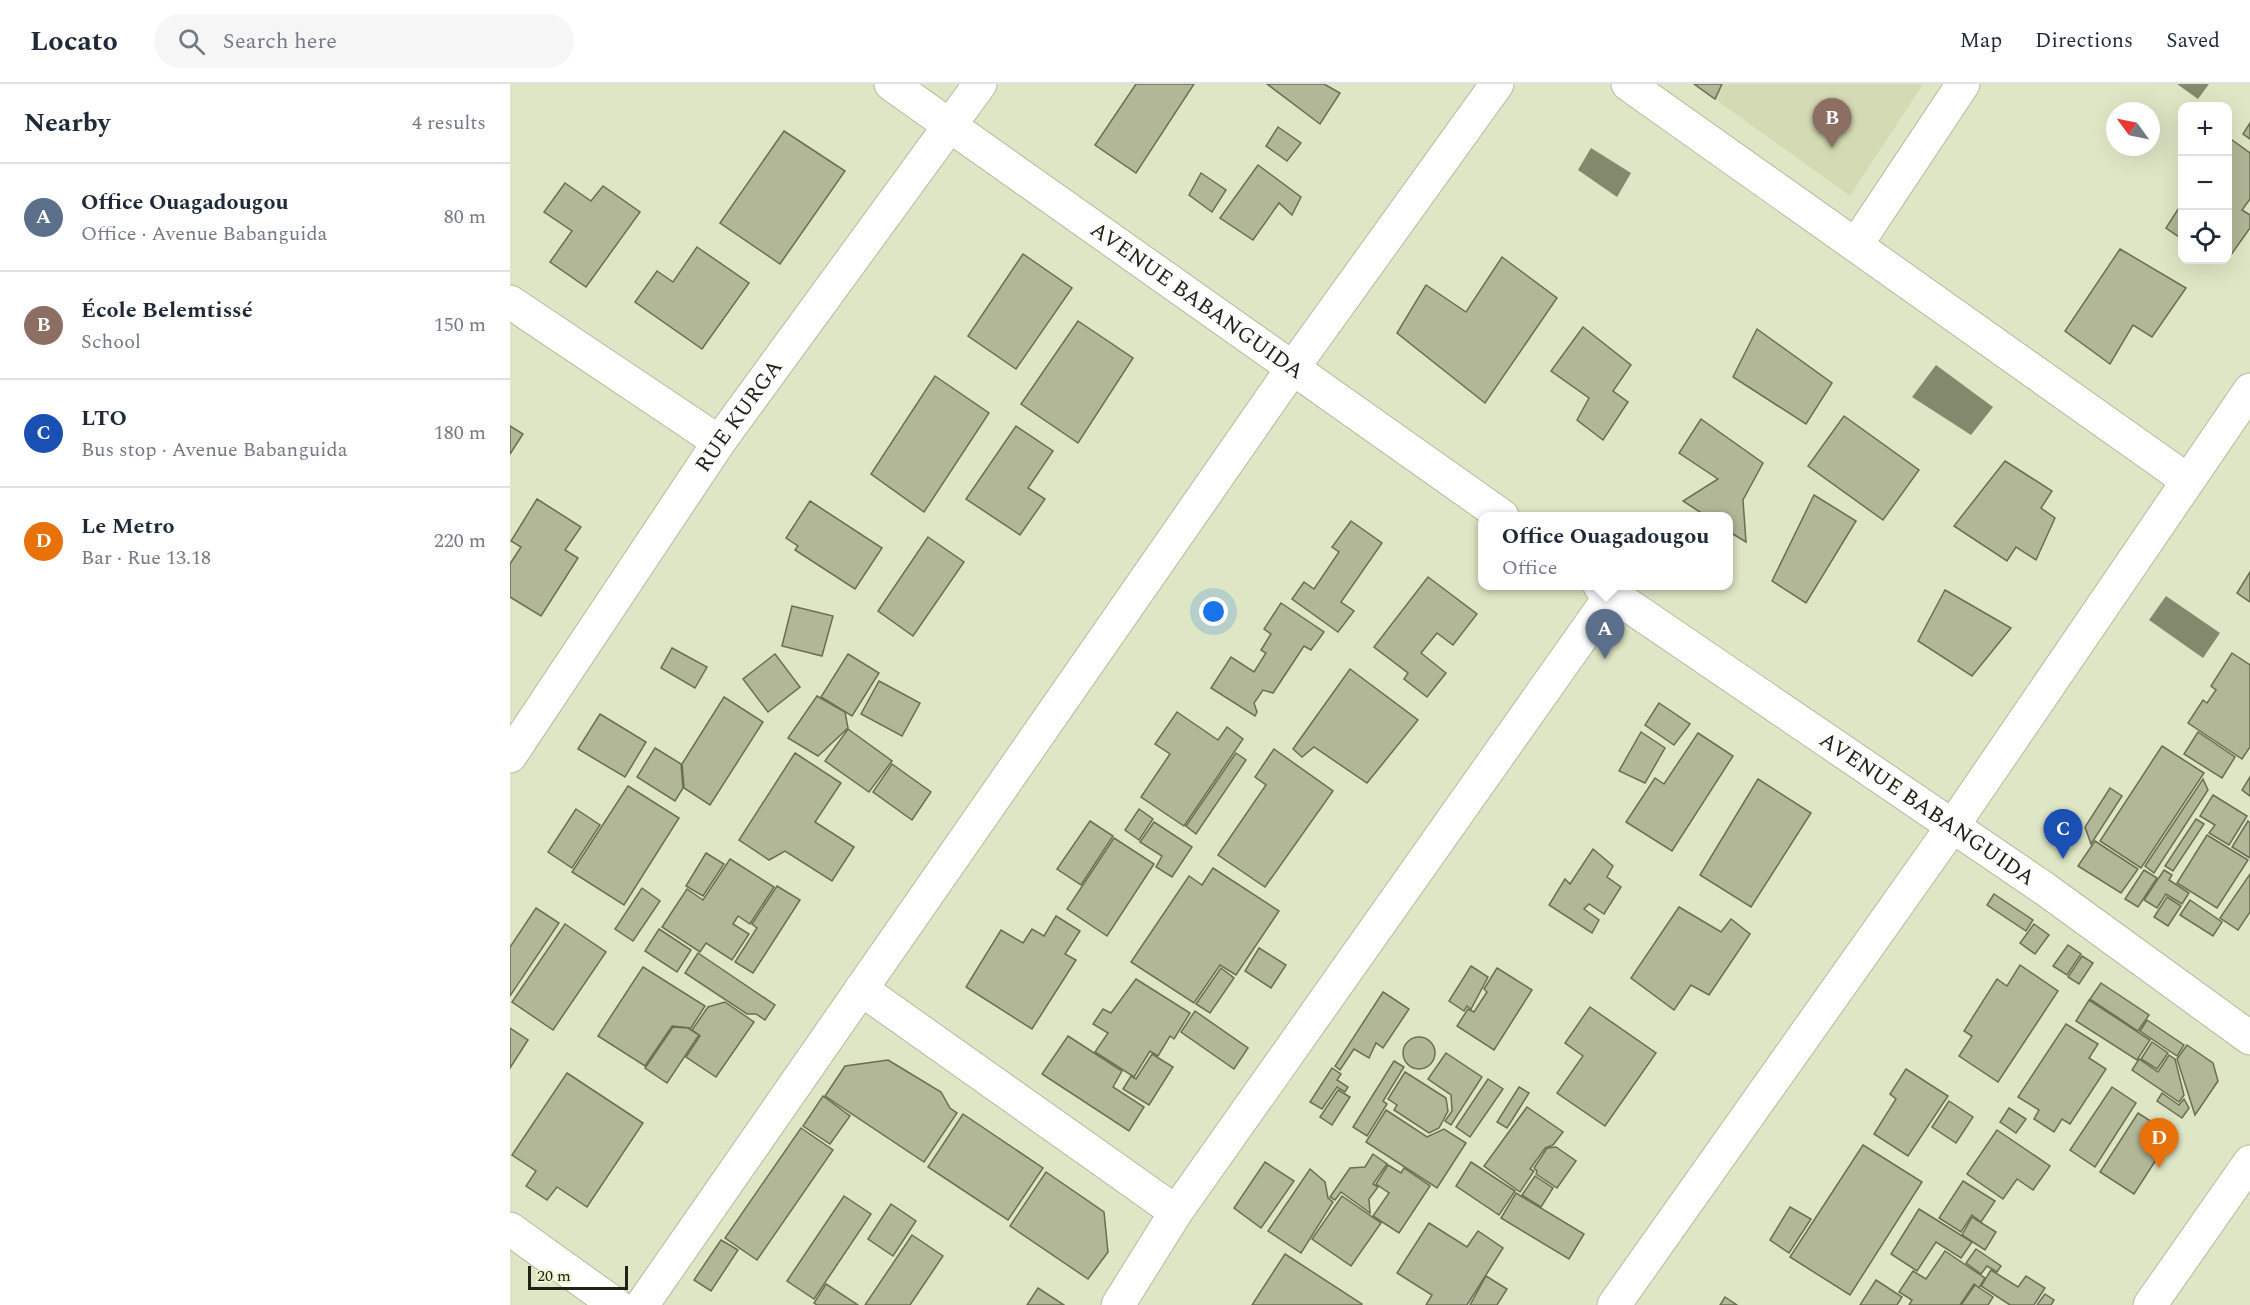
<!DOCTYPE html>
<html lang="en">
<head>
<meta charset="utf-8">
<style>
  :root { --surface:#fff; --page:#f6f6f7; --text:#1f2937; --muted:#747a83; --line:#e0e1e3; --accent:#ea580c }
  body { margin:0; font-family:Spectral,serif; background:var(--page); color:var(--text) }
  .controls { position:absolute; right:18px; top:18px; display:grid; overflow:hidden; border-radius:12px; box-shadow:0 6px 24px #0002 }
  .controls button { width:54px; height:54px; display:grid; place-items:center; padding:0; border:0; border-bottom:2px solid var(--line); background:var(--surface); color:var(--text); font:30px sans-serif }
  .compass { position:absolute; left:1596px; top:18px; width:54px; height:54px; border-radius:50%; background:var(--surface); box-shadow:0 6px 24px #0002; rotate:303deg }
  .scale { position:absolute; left:18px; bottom:15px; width:100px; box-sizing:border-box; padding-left:6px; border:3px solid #202216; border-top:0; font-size:16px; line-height:21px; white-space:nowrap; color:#202216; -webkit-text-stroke:4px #ecf3d2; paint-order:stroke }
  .you { position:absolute; left:704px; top:528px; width:21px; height:21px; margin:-15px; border:4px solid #fff; border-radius:50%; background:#1a73e8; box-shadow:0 0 0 9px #1a73e833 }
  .badge { display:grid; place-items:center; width:39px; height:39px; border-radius:50%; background:var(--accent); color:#fff; font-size:20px; font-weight:700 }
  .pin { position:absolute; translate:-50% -50px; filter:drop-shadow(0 2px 3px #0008) }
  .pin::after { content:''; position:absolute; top:32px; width:21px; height:18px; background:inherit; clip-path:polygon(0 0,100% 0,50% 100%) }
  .popup { position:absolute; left:968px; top:428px; width:255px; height:78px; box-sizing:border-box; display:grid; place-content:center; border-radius:12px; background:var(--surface); filter:drop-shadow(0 2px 4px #0005); font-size:20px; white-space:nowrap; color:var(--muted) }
  .popup b { font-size:22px; color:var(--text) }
  .popup::after { content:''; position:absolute; left:50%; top:100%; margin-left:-12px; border:12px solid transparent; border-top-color:var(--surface) }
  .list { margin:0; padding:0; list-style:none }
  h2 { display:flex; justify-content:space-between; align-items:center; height:78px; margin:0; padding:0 24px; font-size:26px }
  h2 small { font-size:20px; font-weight:400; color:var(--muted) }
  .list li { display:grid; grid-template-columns:39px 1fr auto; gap:18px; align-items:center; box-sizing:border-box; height:108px; padding:0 24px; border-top:2px solid var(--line) }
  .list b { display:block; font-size:22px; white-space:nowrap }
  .list p { margin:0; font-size:20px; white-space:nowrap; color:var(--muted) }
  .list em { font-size:20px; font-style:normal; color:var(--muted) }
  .icon { flex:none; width:33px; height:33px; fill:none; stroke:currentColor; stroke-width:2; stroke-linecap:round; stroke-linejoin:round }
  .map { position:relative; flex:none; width:1740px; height:1221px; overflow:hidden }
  header { display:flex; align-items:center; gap:36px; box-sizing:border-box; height:84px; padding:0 30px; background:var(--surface); border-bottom:2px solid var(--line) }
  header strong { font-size:28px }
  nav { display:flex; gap:33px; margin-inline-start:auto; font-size:21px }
  .search { width:420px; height:54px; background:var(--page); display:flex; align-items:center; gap:15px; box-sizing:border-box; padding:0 21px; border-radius:33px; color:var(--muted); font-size:22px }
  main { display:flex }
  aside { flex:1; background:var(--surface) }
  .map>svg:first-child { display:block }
</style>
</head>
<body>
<header>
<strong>Locato</strong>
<div class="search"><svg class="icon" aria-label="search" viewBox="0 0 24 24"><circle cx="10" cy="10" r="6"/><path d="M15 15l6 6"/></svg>Search here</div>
<nav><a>Map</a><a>Directions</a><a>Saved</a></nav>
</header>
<main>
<aside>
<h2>Nearby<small>4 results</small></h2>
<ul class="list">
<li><span class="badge" style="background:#5c6f8a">A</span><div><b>Office Ouagadougou</b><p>Office · Avenue Babanguida</p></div><em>80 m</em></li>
<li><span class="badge" style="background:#8d6e63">B</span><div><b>École Belemtissé</b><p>School</p></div><em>150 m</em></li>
<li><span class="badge" style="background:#1a4fb4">C</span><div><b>LTO</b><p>Bus stop · Avenue Babanguida</p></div><em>180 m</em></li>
<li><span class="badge" style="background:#e8710a">D</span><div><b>Le Metro</b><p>Bar · Rue 13.18</p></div><em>220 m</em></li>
</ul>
</aside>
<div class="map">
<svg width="1740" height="1221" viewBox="0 0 1740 1221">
  <rect width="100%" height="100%" fill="#dfe6c5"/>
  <path fill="#d4dbb4" d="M1184,0H1413L1340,112Z"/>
  <g fill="#83896d">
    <path d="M1667,0H1699L1688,15Z"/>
    <path d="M1081,64L1121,89L1107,113L1068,86Z"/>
    <path d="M1426,281L1483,323L1461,351L1402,313Z"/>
    <path d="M1656,512L1710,549L1693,574L1639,536Z"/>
  </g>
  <g fill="#b1b797" stroke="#696f52" stroke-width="1.5">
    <path d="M626,0H684L626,89L585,61Z"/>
    <path d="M757,0H814L830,9L810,40Z"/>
    <path d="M1184,0H1212L1205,15Z"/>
    <path d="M1740,39V55L1733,50Z"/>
    <path d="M768,43L791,59L777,77L756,62Z"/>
    <path d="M274,47L335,87L270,180L210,139Z"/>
    <path d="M1718,53L1740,69V115L1732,126L1740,131V144L1718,175Z"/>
    <path d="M748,81L791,113L782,131L769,119L743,156L710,134Z"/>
    <path d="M691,89L716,106L702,128L679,111Z"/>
    <path d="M55,99L81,117L93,102L130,128L76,203L40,178L62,147L34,128Z"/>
    <path d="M1672,119V155L1656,144Z"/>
    <path d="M187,163L239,199L192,265L125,218L147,187L163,198Z"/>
    <path d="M1610,165L1676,204L1642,253L1623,241L1600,280L1555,247Z"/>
    <path d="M513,170L562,204L506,285L458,252Z"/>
    <path d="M992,173L1047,214L975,319L887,249L916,201L956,228Z"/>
    <path d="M568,237L623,274L568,359L511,320Z"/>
    <path d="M1073,243L1121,281L1103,307L1118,318L1093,356L1067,336L1079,314L1041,287Z"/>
    <path d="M1247,245L1322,299L1296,340L1223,293Z"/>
    <path d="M425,292L479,329L414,428L361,390Z"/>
    <path d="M1334,332L1409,386L1373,436L1298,382Z"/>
    <path d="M1191,335L1253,379L1233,416L1236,458L1218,447V432H1196L1173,417L1208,395L1169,369Z"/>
    <path d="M0,342L13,350L0,370Z"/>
    <path d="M506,342L543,367L518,404L535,415L510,451L456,415Z"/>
    <path d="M1495,377L1542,407L1531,424L1545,434L1526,476L1506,463L1497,477L1444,442Z"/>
    <path d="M1304,411L1346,437L1296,519L1262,497Z"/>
    <path d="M27,415L71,443L55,466L68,474L31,532L0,513V480L11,463L1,457Z"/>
    <path d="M300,417L372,464L345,505L285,466L288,462L276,454Z"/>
    <path d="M841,437L872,459L831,518L844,527L828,548L782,515L794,498L804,505L829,468L822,463Z"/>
    <path d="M418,453L454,478L403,552L368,527Z"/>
    <path d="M1740,488V518L1727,509Z"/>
    <path d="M918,493L967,530L943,561L927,549L911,569L936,589L917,613L894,595L898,589L864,563Z"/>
    <path d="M1435,506L1501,544L1462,592L1408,557Z"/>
    <path d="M771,519L814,548L801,566L794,562L763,609L753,606L744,619L747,628L745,632L701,604L721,573L744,588L756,569L751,566L761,550L754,545Z"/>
    <path d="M282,522L323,532L312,572L272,562Z"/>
    <path d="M162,564L197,583L185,604L151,584Z"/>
    <path d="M1722,569L1740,581V663L1732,675L1678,639L1693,616L1697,619L1706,606L1701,602Z"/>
    <path d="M265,570L290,603L258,628L233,595Z"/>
    <path d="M338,570L369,589L342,632L311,613Z"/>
    <path d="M840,585L908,636L857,699L804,663L792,673L783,665Z"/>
    <path d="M369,597L410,619L392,652L351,630Z"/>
    <path d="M307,612L335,628L338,644L308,672L278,654Z"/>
    <path d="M214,613L253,638L200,721L174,704L172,680Z"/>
    <path d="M1149,619L1180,640L1164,661L1135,641Z"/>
    <path d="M667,628L708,656L717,643L733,655L674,742L631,713L660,670L645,660Z"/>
    <path d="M90,630L136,658L115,693L68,665Z"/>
    <path d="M338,645L382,677L359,708L315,677Z"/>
    <path d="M1131,648L1155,664L1135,699L1109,687Z"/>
    <path d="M1688,648L1725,673L1712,694L1674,670Z"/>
    <path d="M1188,649L1223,672L1162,767L1116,738L1145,694L1154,700Z"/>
    <path d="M1652,662L1694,689L1631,784L1590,757Z"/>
    <path d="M145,664L171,680L173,704L165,717L127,693Z"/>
    <path d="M764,665L823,707L755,803L708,771L756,701L745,693Z"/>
    <path d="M285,669L331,699L305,738L344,763L322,797L275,767L259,776L229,756Z"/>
    <path d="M726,669L736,676L686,750L676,742Z"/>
    <path d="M382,680L421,708L402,736L363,708Z"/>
    <path d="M1740,693V712L1732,706Z"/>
    <path d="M1248,695L1301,729L1241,823L1190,791Z"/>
    <path d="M1693,695L1698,706L1644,789L1635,782Z"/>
    <path d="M118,702L169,734L114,821L62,788Z"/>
    <path d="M1600,704L1612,712L1581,760L1575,743Z"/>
    <path d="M1703,711L1737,732L1719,761L1699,749L1705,741L1690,732Z"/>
    <path d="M66,725L90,741L62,784L38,768Z"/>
    <path d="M629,725L643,735L629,756L615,746Z"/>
    <path d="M1686,735L1694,740L1663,787L1655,782Z"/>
    <path d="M580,737L603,752L571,801L547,785Z"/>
    <path d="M1738,737L1740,739V774L1722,763Z"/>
    <path d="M644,738L682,763L662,793L646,783L652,772L630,758Z"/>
    <path d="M1697,751L1738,776L1707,824L1667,799Z"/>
    <path d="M604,754L644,780L597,852L557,825Z"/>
    <path d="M1585,757L1628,785L1611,809L1568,782Z"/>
    <path d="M1083,765L1103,782L1097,793L1111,803L1094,830L1079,820L1074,825L1089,836L1082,849L1039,821L1055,795L1060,800Z"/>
    <path d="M196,769L214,780L193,812L176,802Z"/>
    <path d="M220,775L264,803L240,840L228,832L223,840L239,850L222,876L196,859L190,868L152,843L177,805L193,816Z"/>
    <path d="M703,784L769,827L726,891L710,881L684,919L621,878L679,792L692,801Z"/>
    <path d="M1634,786L1647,794L1628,823L1615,815Z"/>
    <path d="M1654,786L1662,791L1659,796L1679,809L1672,820L1656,810L1647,824L1634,816Z"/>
    <path d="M1740,790V828L1728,846L1710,834Z"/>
    <path d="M267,802L290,816L243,889L225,878L247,844L242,840Z"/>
    <path d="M132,804L150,817L123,857L105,845Z"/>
    <path d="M1484,810L1523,836L1516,847L1477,821Z"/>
    <path d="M1657,813L1671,822L1658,842L1644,833Z"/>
    <path d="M1680,816L1712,838L1703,852L1670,831Z"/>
    <path d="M1169,823L1211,848L1221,835L1240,850L1199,911L1181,901L1164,926L1121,894Z"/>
    <path d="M26,824L49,839L0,912V863Z"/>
    <path d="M546,832L570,847L555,870L566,876L522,945L456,903L491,846L513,859L522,845L534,852Z"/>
    <path d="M55,840L96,868L43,946L2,918Z"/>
    <path d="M1524,840L1539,851L1525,870L1510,859Z"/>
    <path d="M149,845L181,866L167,888L135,867Z"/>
    <path d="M1558,861L1571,870L1557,891L1543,882Z"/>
    <path d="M749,864L776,881L761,904L735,887Z"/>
    <path d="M188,869L265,921L255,936L246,930H237L175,889Z"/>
    <path d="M1572,872L1583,879L1569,900L1558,893Z"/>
    <path d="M1510,881L1548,907L1488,998L1449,972L1462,952L1454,947L1487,895L1497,902Z"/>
    <path d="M961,882L978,893L961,925L957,922L954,927L939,917Z"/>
    <path d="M133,883L195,922L181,944L162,942L135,982L88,952Z"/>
    <path d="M711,884L724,894L700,929L686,920Z"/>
    <path d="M987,884L1022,906L984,966L947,942L958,925L964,928L977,908L974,905Z"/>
    <path d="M626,895L680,929L664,955L660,952L648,972L640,967L624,993L585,968L598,949L583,940L593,925L601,929Z"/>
    <path d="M1591,899L1639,931L1628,947L1580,915Z"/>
    <path d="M873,908L899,925L873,964L866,959L859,974L844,965L830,986L825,982Z"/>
    <path d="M1579,916L1640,956L1627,976L1566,937Z"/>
    <path d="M215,918L244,938L206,993L176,973L190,952L182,946L198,923Z"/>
    <path d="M1080,923L1146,969L1095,1042L1047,1009L1073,972L1055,959Z"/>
    <path d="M685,927L738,964L724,985L671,948Z"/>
    <path d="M1637,936L1674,961L1667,972L1630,947Z"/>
    <path d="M1556,940L1588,960L1579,974L1596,985L1560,1040L1552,1035L1544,1048L1524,1035L1529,1026L1508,1013Z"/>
    <path d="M163,943L178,944L189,951L157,999L135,984Z"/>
    <path d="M0,944L18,956L0,984Z"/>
    <path d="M558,952L612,987L603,1003L634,1023L619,1047L532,990Z"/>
    <circle cx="909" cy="969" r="16"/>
    <path d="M1642,958L1658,969L1647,985L1631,975Z"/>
    <path d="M1677,961L1703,979L1708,997L1685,1031L1667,975Z"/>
    <path d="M936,969L972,993L941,1041L935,1037L942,1027L941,1011L918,995Z"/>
    <path d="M642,970L663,983L639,1021L613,1005L621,992L626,995Z"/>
    <path d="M1659,971L1665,975L1674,1011L1669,1018L1622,986L1629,975L1648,988Z"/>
    <path d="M378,976L431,1008L440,1024L447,1029L414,1078L315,1012L335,982Z"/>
    <path d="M884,977L894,983L873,1017L877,1020L857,1052L843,1043Z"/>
    <path d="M822,984L831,990L827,996L838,1003L835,1008L827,1003L812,1025L800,1018Z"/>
    <path d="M1396,985L1438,1012L1398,1072L1364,1050L1386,1015L1380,1010Z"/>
    <path d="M895,988L936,1014L938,1027L929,1044L919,1049L884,1026L887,1021L878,1015Z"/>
    <path d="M57,989L133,1039L77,1123L47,1103L37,1116L16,1102L26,1087L2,1071Z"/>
    <path d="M978,995L993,1005L960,1053L946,1043Z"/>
    <path d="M1009,1003L1019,1009L997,1044L987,1038Z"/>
    <path d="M1602,1003L1626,1019L1585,1083L1560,1066Z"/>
    <path d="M828,1006L840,1013L822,1041L810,1033Z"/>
    <path d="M1652,1009L1669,1021L1674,1015L1679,1024L1672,1034L1647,1017Z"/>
    <path d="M313,1012L340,1032L320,1060L293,1042Z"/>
    <path d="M1439,1017L1463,1033L1446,1059L1422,1043Z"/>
    <path d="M1017,1023L1053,1048L1043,1061L1035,1064L1020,1085L1024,1087L1010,1108L974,1082Z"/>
    <path d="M1499,1024L1516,1035L1506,1049L1490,1038Z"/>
    <path d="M876,1026L917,1053L934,1045L956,1059L927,1104L856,1058Z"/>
    <path d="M1628,1029L1662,1051L1624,1110L1590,1088Z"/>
    <path d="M453,1030L533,1084L498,1136L418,1083Z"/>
    <path d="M291,1044L323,1066L247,1176L215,1154Z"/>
    <path d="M1487,1046L1540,1082L1523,1106L1507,1095L1493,1115L1457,1090Z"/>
    <path d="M1353,1061L1412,1098L1340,1211L1280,1173Z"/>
    <path d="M1046,1063L1066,1077L1047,1104L1026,1090L1027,1087L1024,1084L1037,1064Z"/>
    <path d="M863,1070L877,1080L863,1100L868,1103L859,1115L860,1129L831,1108L825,1116L820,1113L840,1084L855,1083Z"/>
    <path d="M755,1078L784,1097L751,1144L724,1124Z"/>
    <path d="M961,1078L1005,1107L989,1131L946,1102Z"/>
    <path d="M878,1081L891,1089L894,1084L920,1102L889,1149L863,1132L879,1109L866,1100Z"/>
    <path d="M800,1085L815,1098L818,1114L823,1118L791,1169L758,1147Z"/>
    <path d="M536,1088L594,1128L598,1168L578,1195L500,1142Z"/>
    <path d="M1025,1092L1043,1104L1031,1123L1012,1111Z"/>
    <path d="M1453,1097L1485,1117L1471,1138L1462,1131L1451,1148L1429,1134Z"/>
    <path d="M1006,1109L1074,1150L1059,1175L991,1134Z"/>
    <path d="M334,1112L361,1130L304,1215L277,1197Z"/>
    <path d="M832,1112L871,1139L841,1182L802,1155Z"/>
    <path d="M381,1120L406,1137L383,1172L358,1155Z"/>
    <path d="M1280,1123L1301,1135L1279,1169L1260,1156Z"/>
    <path d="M1409,1125L1462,1158L1451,1174L1426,1158L1407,1187L1381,1170Z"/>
    <path d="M1462,1133L1486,1148L1475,1166L1452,1151Z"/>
    <path d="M919,1139L957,1163L968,1147L993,1164L957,1221H916L922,1211L887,1189Z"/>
    <path d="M402,1151L433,1172L400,1221H355Z"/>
    <path d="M211,1156L228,1166L201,1207L184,1196Z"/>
    <path d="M1466,1165L1491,1182L1487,1188L1477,1182L1471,1190L1456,1179Z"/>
    <path d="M1435,1167L1475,1194L1469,1204L1464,1200L1450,1221H1399L1402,1216L1389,1208L1403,1187L1416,1195Z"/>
    <path d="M775,1170L852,1220L851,1221H742Z"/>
    <path d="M1481,1186L1508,1203L1516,1192L1535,1204L1524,1221H1500L1471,1202Z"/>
    <path d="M976,1192L997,1205L987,1221H960Z"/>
    <path d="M1366,1196L1392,1213L1387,1221H1350Z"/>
    <path d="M316,1200L348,1221H307L304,1219Z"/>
    <path d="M1465,1201L1483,1213L1478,1221H1451Z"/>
    <path d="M528,1204L554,1221H517Z"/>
    <path d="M1535,1210L1544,1216L1541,1221H1527Z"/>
    <path d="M1215,1213L1227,1221H1210Z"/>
  </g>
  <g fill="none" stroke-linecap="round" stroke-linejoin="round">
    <g stroke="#b4bb9b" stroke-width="35">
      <g id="minor">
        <path d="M1118,0L1677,396"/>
        <path d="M1346,161L1453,0"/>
        <path d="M0,218L209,358"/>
        <path id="s1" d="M0,672L209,358L470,0"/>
        <path d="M351,905L666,1128"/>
        <path d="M0,1145L106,1221"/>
        <path d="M132,1221L782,285L987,0"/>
        <path d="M608,1221L666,1128L1102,510"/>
        <path d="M1104,1221L1442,743L1740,306"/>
        <path d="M1640,1221L1740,1078"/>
      </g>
    </g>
    <g stroke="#b4bb9b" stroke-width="35">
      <g id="tertiary">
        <path id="s2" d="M381,0L992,432"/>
        <path id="s3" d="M1090,502L1535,805L1740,954"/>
      </g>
    </g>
    <use href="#minor" stroke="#fff" stroke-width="33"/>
    <use href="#tertiary" stroke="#fff" stroke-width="33"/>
  </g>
  <g text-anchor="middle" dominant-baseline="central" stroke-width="4.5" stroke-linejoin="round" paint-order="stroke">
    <g font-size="22" fill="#202216" stroke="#ecf3d2">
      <text stroke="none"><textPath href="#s2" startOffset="375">AVENUE BABANGUIDA</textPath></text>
      <text stroke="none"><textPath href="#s1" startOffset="410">RUE KURGA</textPath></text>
      <text stroke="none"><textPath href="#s3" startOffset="396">AVENUE BABANGUIDA</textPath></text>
    </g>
  </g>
</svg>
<div class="controls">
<button>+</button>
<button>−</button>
<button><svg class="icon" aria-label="locate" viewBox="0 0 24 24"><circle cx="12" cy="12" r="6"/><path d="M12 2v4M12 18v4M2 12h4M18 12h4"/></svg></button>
</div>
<svg class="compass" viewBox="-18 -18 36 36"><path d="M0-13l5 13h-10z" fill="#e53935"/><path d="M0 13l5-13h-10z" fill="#747a83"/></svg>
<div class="scale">20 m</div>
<div class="you"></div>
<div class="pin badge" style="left:1095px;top:575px;background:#5c6f8a">A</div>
<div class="popup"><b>Office Ouagadougou</b>Office</div>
<div class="pin badge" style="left:1322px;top:64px;background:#8d6e63">B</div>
<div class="pin badge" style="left:1553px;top:775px;background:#1a4fb4">C</div>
<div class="pin badge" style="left:1649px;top:1084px;background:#e8710a">D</div>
</div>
</main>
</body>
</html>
